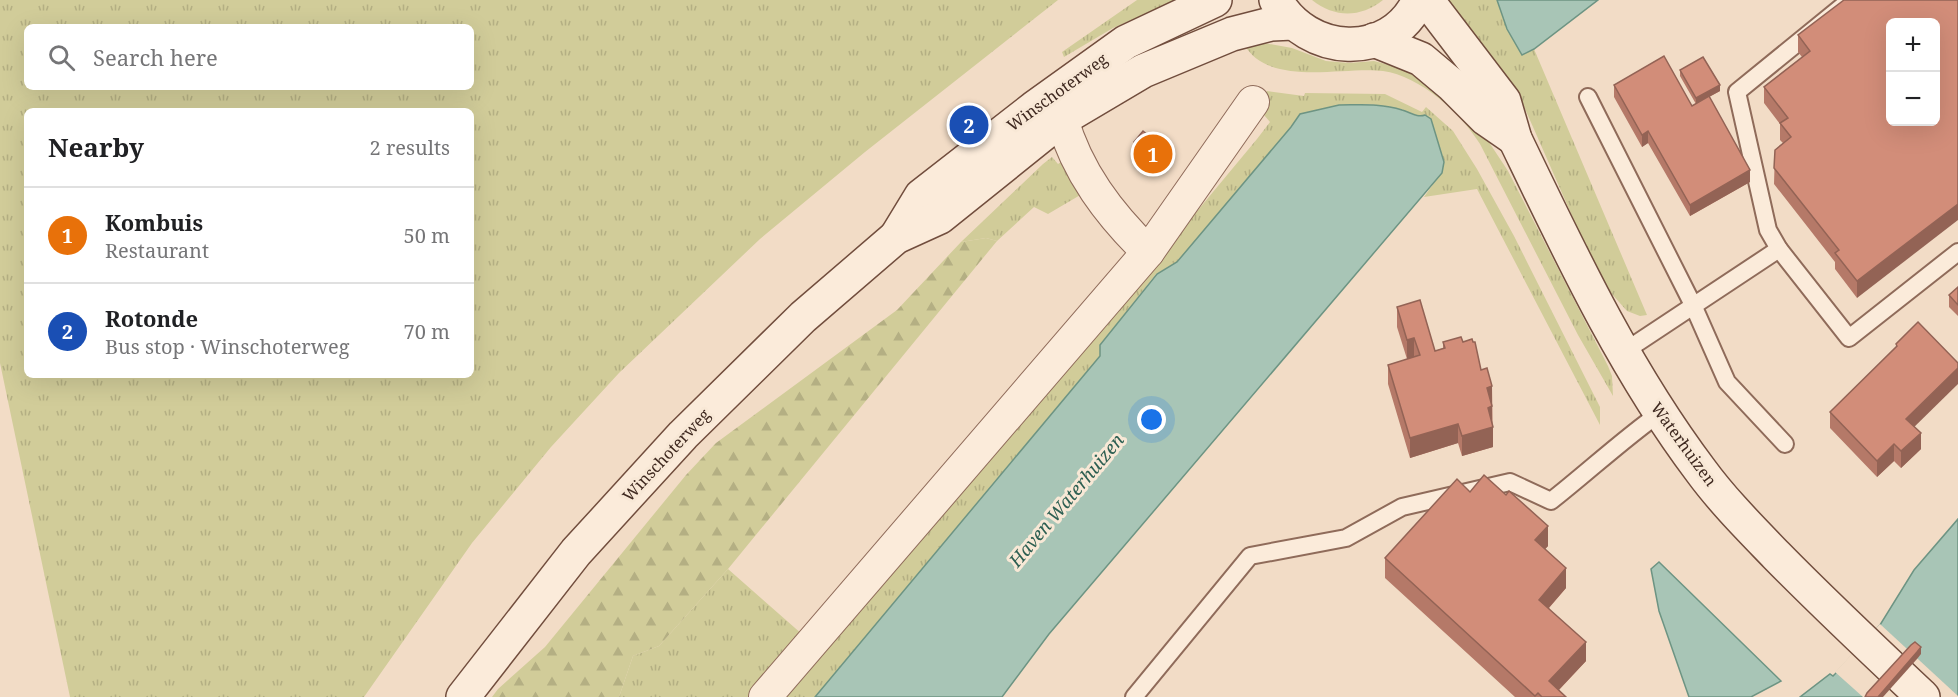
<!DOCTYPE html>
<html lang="en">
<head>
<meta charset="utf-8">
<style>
  :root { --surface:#fff; --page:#f2f2f2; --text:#202124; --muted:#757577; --line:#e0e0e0; --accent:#d93025 }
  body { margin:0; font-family:"Noto Serif",serif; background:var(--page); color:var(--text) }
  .controls { position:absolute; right:18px; top:18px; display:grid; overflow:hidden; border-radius:9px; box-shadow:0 6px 24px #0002 }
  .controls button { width:54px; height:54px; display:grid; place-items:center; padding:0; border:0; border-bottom:2px solid var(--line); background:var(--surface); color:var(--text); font:30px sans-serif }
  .you { position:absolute; left:1152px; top:420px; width:21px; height:21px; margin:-15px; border:4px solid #fff; border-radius:50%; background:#1a73e8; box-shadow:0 0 0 9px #1a73e833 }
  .badge { display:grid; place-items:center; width:39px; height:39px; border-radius:50%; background:var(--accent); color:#fff; font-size:20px; font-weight:700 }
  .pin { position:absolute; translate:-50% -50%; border:3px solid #fff; box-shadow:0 2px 6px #0006 }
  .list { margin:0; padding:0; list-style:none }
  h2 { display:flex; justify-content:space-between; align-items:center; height:78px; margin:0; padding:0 24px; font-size:26px }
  h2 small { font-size:20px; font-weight:400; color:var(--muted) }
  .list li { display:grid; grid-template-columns:39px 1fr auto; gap:18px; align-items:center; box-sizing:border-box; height:96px; padding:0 24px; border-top:2px solid var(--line) }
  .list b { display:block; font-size:22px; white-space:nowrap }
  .list p { margin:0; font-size:20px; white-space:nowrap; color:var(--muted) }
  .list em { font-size:20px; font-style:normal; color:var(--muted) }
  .icon { flex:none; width:33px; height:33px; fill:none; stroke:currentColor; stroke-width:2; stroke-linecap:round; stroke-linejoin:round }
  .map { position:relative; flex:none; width:1958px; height:697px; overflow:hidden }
  .search { position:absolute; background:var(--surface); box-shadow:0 6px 24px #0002; left:24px; top:24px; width:450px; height:66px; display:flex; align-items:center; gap:15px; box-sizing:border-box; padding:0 21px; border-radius:9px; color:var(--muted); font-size:22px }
  .panel { position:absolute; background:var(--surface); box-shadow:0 6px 24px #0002; left:24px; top:108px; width:450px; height:270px; border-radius:9px }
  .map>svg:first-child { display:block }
</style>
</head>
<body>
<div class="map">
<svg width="1958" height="697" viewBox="0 0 1958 697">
  <defs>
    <pattern id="grass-tufts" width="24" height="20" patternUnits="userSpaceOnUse" patternTransform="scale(1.5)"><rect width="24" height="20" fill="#d1cc99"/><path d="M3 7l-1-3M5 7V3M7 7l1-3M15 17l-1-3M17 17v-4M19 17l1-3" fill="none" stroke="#b4af83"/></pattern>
    <pattern id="forest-firs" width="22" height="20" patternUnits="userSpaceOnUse" patternTransform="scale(1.5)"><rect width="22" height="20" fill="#d1cc99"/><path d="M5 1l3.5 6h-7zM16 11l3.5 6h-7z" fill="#b4af83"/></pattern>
  </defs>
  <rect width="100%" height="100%" fill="#f2dcc6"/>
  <g fill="url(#grass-tufts)" fill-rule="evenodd">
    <path d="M0,0H1058L865,152L760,239L619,373L551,447L472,543L364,697H70L0,363ZM27,27H471V87H27ZM27,111H471V375H27Z"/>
    <path d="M1137,0H1189L1156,13L1141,16L1113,28L1064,57L1062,52Z"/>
    <path d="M1312,0H1383C1360,18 1335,18 1312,0Z"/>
    <path d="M1449,0H1497L1507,29L1522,55L1534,49L1647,315L1640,316L1627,311L1611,293L1580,234L1522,102L1509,81L1455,14Z"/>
    <path d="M1258,42L1292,48L1326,61L1349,63L1374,61L1408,70L1479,127L1508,171L1608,366L1612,376L1613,396L1578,335L1480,144C1461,113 1420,76 1383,71C1343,66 1268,88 1244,44Z"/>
    <path d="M1267,91L1304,96L1305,93L1385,94L1422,112L1426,107L1453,131L1477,169L1514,236L1600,407V425L1477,189L1424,197L1441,173L1444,162L1431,119C1419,117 1408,111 1395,108C1364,100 1331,106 1301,114L1291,127L1177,262L1156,274L1100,345V356L815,697H777L1125,298L1257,139L1270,122L1257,107Z"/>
    <path d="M1052,157L1058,164L1067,158L1082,194L1048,214L1034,207L997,241L986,238L961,242L1043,164Z"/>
    <path d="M728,569L803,635L749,697H619L633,656L659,646Z"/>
  </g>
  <path fill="url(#forest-firs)" d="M986,238L997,241L728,569L659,646L633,656L619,697H492L498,689L545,647L686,475L716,443L897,310L961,242Z"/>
  <g fill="#a8c5b6" stroke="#6d9483" stroke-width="1.5">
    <path d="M1497,0H1598L1534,49L1522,55L1507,29Z"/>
    <path d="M1339,105C1360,105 1381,103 1402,110C1410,112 1417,118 1425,115L1431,119L1444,162L1442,173L1049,634L1002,697H815L1100,356V345L1157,274L1177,262L1291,127L1300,114Z"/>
    <path d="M1958,519V697H1800L1830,674L1833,676L1835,674L1880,625L1914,570Z"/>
    <path d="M1659,562L1781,681L1751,697H1689L1659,611L1651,569Z"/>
  </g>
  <path fill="#f2dcc6" d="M1880,624L1958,696V697H1863L1835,672Z"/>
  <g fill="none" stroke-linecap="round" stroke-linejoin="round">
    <g stroke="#8f6b5a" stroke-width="20">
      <g id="lane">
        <path d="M1850,0L1737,92L1768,230L1779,249L1849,338L1958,252"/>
        <path d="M1588,97L1693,305L1727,382L1785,444"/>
        <path d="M1622,353L1779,249"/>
        <path d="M1134,697L1250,556L1346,538L1402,507L1510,482L1551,501C1588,472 1622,440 1660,413"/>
      </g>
    </g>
    <g stroke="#8f6b5a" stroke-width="34">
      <g id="street">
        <path d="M1062,119C1077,172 1109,214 1148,252"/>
        <path d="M765,697L1148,252L1253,102"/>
      </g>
    </g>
    <g stroke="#714d3d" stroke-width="36">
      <g id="secondary">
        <path d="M1276,0C1307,56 1390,62 1419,0"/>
        <path d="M1427,0L1504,101L1515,139C1570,253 1624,369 1701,471C1723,501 1750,528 1776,555C1824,604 1873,650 1923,697"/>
        <path d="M1374,40L1421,59L1452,85L1486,119L1515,139"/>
        <path d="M896,237L921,196L1034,108L1126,42L1215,0"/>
        <path d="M463,697L576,552L683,435L803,317L896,237L940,217L1062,119L1143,71L1232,34L1271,24L1293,23"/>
      </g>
    </g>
    <use href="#lane" stroke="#fbebda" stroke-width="16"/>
    <use href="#street" stroke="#fbebda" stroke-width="32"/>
    <use href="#secondary" stroke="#fbebda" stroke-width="33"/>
  </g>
  <g fill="#b57968">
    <path d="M1958,0L1857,298L1835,269V262L1774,184L1775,150L1783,143L1780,140V124L1764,103V87L1802,57L1798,52V35Z"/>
    <path d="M1680,70L1720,91L1709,97L1750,182L1690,216L1648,143L1642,147L1614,97V85L1692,106L1696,104L1680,76Z"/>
    <path d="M1134,142L1171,160L1160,172L1134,148Z"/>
    <path d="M1958,287V316L1949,307V295Z"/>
    <path d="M1397,307L1435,351L1443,348V342H1463L1492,386L1493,447L1462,456L1458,443L1410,458L1388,384V365L1407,359L1397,327Z"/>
    <path d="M1918,322L1914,427L1921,449L1901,468L1894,461L1877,477L1830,428V412L1896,348V344Z"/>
    <path d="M1470,492L1506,495L1548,546L1545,549L1566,588L1549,608L1586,661L1559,690L1566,697H1515L1385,578V558Z"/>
  </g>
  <g fill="#936355">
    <path d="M1720,85V91L1696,104V98Z"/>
    <path d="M1648,131V143L1642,147V135Z"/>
    <path d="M1171,154V160L1160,172V166Z"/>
    <path d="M1750,170V182L1690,216V205Z"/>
    <path d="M1958,204V220L1857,298V281Z"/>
    <path d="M1414,338V357L1407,359V340Z"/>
    <path d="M1958,368V384L1906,435V419Z"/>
    <path d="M1492,386V406L1487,388Z"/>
    <path d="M1492,406V426L1488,408Z"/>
    <path d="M1458,424V443L1410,458V438Z"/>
    <path d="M1493,427V447L1462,456V436Z"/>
    <path d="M1921,433V449L1901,468V451Z"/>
    <path d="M1894,444V461L1877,477V461Z"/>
    <path d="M1548,526V546L1535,560V540Z"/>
    <path d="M1566,568V588L1539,619V600Z"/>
    <path d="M1586,642V661L1552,697L1549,681Z"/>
    <path d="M1921,647V654L1917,659L1883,697H1878Z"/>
  </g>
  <g fill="#d28d79" stroke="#936355" stroke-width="1.5" fill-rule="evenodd">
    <path d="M1844,0H1958V204L1857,281L1835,253L1839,250L1774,168L1775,150L1791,137L1780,123L1788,118L1764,87L1810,51L1798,35ZM1890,22H1935V122H1890Z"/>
    <path d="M1664,56L1692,106L1709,96L1750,170L1690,205L1648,131L1642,135L1614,85Z"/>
    <path d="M1703,57L1720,85L1696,98L1680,70Z"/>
    <path d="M1143,131L1171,154L1160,166L1134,142Z"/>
    <path d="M1958,287V305L1949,295Z"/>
    <path d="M1420,300L1435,351L1445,348L1443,342L1461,337L1463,342L1472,339L1473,342H1475L1481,370L1487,368L1492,386L1487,388L1492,406L1488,408L1493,427L1462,436L1458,424L1410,438L1388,365L1420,355L1414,338L1407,340L1397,307Z"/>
    <path d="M1918,322L1958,363V368L1906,419L1921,433L1901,451L1894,444L1877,461L1830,412L1897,346L1896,344Z"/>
    <path d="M1484,475L1506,495L1509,491L1548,526L1535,540L1566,568L1539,600L1586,642L1549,681L1566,697H1542L1538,693L1535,696L1385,558L1457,479L1470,492Z"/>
    <path d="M1915,642L1921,647L1917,652L1878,697H1865L1867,693L1911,645Z"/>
  </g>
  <g text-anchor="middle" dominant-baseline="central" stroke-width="6" stroke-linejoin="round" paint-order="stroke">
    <g font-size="16" fill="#3e281f" stroke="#f8e8d6">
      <text transform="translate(1057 92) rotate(-36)">Winschoterweg</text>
      <text transform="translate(1684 444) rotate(54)">Waterhuizen</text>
      <text transform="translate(666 455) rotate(-47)">Winschoterweg</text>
    </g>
    <g font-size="18" font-style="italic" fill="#2d5f52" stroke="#f8e8d6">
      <text transform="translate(1066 500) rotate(-50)">Haven Waterhuizen</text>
    </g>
  </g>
</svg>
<div class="controls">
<button>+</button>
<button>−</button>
</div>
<div class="you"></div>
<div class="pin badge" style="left:1153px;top:154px;background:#e8710a">1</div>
<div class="pin badge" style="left:969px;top:125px;background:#1a4fb4">2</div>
<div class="search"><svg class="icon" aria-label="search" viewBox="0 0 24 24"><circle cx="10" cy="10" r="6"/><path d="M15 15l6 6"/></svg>Search here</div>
<section class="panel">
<h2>Nearby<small>2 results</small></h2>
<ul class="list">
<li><span class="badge" style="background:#e8710a">1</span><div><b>Kombuis</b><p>Restaurant</p></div><em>50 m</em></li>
<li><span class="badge" style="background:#1a4fb4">2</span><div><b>Rotonde</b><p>Bus stop · Winschoterweg</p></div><em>70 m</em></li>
</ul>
</section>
</div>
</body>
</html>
